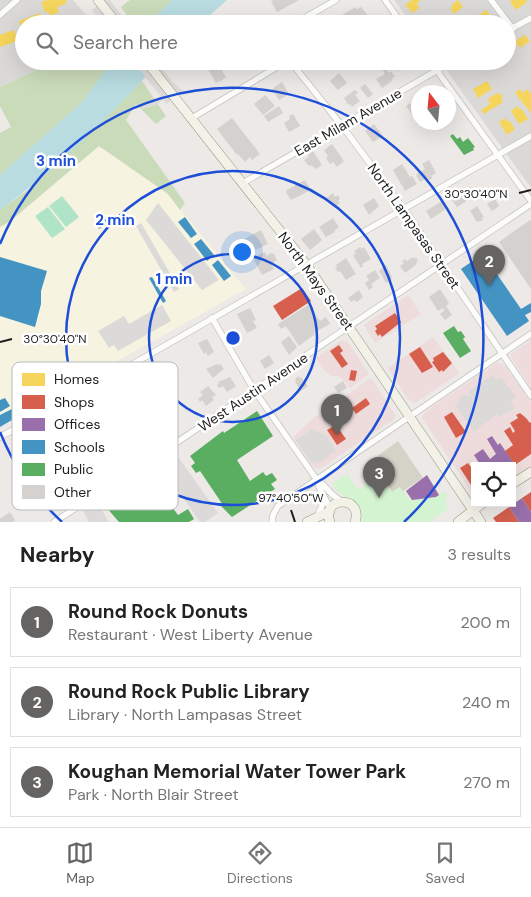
<!DOCTYPE html>
<html lang="en">
<head>
<meta charset="utf-8">
<style>
  :root { --surface:#fff; --page:#f2f2f2; --text:#222; --muted:#767676; --line:#e0e0e0; --accent:#656463 }
  body { margin:0; font-family:"DM Sans",sans-serif; background:var(--page); color:var(--text) }
  .controls { position:absolute; right:15px; bottom:15px; display:grid; overflow:hidden; border-radius:0px; box-shadow:0 5px 20px #0002 }
  .controls button { width:45px; height:45px; display:grid; place-items:center; padding:0; border:0; border-bottom:1px solid var(--line); background:var(--surface); color:var(--text); font:25px sans-serif }
  .compass { position:absolute; left:411px; top:85px; width:45px; height:45px; border-radius:50%; background:var(--surface); box-shadow:0 5px 20px #0002; rotate:344deg }
  .you { position:absolute; left:241px; top:251px; width:18px; height:18px; margin:-12px; border:4px solid #fff; border-radius:50%; background:#1a73e8; box-shadow:0 0 0 8px #1a73e833 }
  .badge { display:grid; place-items:center; width:32px; height:32px; border-radius:50%; background:var(--accent); color:#fff; font-size:16px; font-weight:700 }
  .pin { position:absolute; translate:-50% -41px; filter:drop-shadow(0 1px 2px #0008) }
  .pin::after { content:''; position:absolute; top:26px; width:18px; height:15px; background:inherit; clip-path:polygon(0 0,100% 0,50% 100%) }
  .list { margin:0; padding:0; list-style:none }
  h2 { display:flex; justify-content:space-between; align-items:center; height:65px; margin:0; padding:0 20px; font-size:21px }
  h2 small { font-size:16px; font-weight:400; color:var(--muted) }
  .list li { display:grid; grid-template-columns:32px 1fr auto; gap:15px; align-items:center; box-sizing:border-box; height:70px; margin:0 10px 10px; padding:0 10px; border:1px solid var(--line); border-radius:0px }
  .list b { display:block; font-size:19px; white-space:nowrap }
  .list p { margin:0; font-size:16px; white-space:nowrap; color:var(--muted) }
  .list em { font-size:16px; font-style:normal; color:var(--muted) }
  .icon { flex:none; width:28px; height:28px; fill:none; stroke:currentColor; stroke-width:2; stroke-linecap:round; stroke-linejoin:round }
  .map { position:relative; flex:none; width:531px; height:522px; overflow:hidden }
  .search { position:absolute; background:var(--surface); box-shadow:0 5px 20px #0002; left:15px; right:15px; top:15px; height:55px; display:flex; align-items:center; gap:12px; box-sizing:border-box; padding:0 18px; border-radius:28px; color:var(--muted); font-size:19px }
  .sheet { height:305px; background:var(--surface) }
  nav { display:flex; justify-content:space-around; align-items:center; box-sizing:border-box; height:70px; border-top:1px solid var(--line); background:var(--surface); font-size:14px; color:var(--muted) }
  nav a { display:grid; justify-items:center; gap:2px }
  nav .on { color:var(--accent) }
  .map>svg:first-child { display:block }
</style>
</head>
<body>
<div class="map">
<svg width="531" height="522" viewBox="0 0 531 522">
  <rect width="100%" height="100%" fill="#ece9e6"/>
  <g fill="#dbd9d7">
    <path d="M0,0H73L94,24H24V61H56L0,87Z"/>
    <path d="M394,0H531V188L440,61H507V24H412Z"/>
  </g>
  <g fill="#eedcdc">
    <path d="M408,295L421,314L375,343L364,325Z"/>
    <path d="M433,337L459,373L415,403L408,399L388,368Z"/>
    <path d="M342,340L348,342L369,374L350,388L342,378L338,376H331L322,368L316,358Z"/>
    <path d="M531,340V389L511,357V354Z"/>
    <path d="M497,363H502L506,366L531,403V467L512,479V466H475V497L422,418L424,413L433,406Z"/>
    <path d="M371,378L396,416L394,419L321,468H316L312,465L293,437L314,418Z"/>
  </g>
  <path fill="#f6f3e0" d="M99,146L168,194L246,289L0,427V227L10,222Z"/>
  <path fill="#d5d3c7" d="M398,441L423,478L403,491L400,487L392,492L371,461Z"/>
  <g fill="#cadbba">
    <path d="M130,0H172L147,24H133L121,7Z"/>
    <path d="M56,61H113L81,103L0,175V133L11,127L0,106V87Z"/>
    <path d="M142,81L166,116L156,124L136,104L126,120L185,203L180,210L168,194L99,146L9,222L0,227V210L32,187Z"/>
  </g>
  <path fill="#d4f3d0" d="M347,474L358,490L380,474L392,492L400,487L410,500L436,497L444,491L448,496L445,499L448,509L429,522H362C361,498 348,502 334,488L333,483Z"/>
  <g fill="#b0e4c8">
    <path d="M62,196L79,217L66,227L49,206Z"/>
    <path d="M48,207L65,229L52,238L35,216Z"/>
  </g>
  <g fill="#dcdad9">
    <path d="M158,203L219,280L202,290L146,220Z"/>
    <path d="M141,223L179,289L174,292L136,226Z"/>
    <path d="M162,305L171,321L118,351L114,345L109,348L98,331L124,316L129,324Z"/>
    <path d="M492,375L497,380L501,377L516,397L511,402L515,408L500,417L497,414L474,432L455,405L459,402V399L464,395L471,396L468,392Z"/>
    <path d="M312,429L327,436L336,451L317,464L315,461L311,463L295,440Z"/>
    <path d="M176,454L218,513L205,522H200L160,465Z"/>
    <path d="M97,502L109,522H89L83,511Z"/>
  </g>
  <g fill="#b8dce0">
    <path d="M172,0H227L200,24H147Z"/>
    <path d="M113,61H160C111,115 59,167 0,210V175L81,103Z"/>
  </g>
  <g fill="#dcdbda">
    <path d="M105,0H110L128,24H103L92,10Z"/>
    <path d="M133,61H157L171,80L183,91L167,104L163,100L155,106L142,109L141,105L155,102L161,97Z"/>
  </g>
  <g fill="#f6d55c">
    <path d="M47,0H66L67,3L57,7L59,12L50,16L48,11L45,13L41,2Z"/>
    <path d="M412,0H421L417,3L419,8L413,13L405,5Z"/>
    <path d="M458,0L463,7L454,14L450,8L453,6L452,4Z"/>
    <path d="M512,0H526L527,2L516,10L510,2Z"/>
    <path d="M486,10L494,20L488,24H482L477,17Z"/>
    <path d="M40,13L43,24H24L23,34L19,21Z"/>
    <path d="M14,30L18,41L0,47V35Z"/>
    <path d="M525,35L530,41L520,48L515,41Z"/>
    <path d="M487,81L492,89L478,98L473,89Z"/>
    <path d="M520,89L523,93L527,89L531,94V113L515,93Z"/>
    <path d="M497,93L499,95L501,93L503,97L501,99L503,102L484,114L481,110L489,105L488,104L490,103L488,99Z"/>
    <path d="M517,106L519,109L521,108L528,119L519,124L511,111Z"/>
    <path d="M505,118L508,122L510,121L515,129L507,135L499,122Z"/>
  </g>
  <g fill="#d6604d">
    <path d="M302,288L311,301L282,320L273,306Z"/>
    <path d="M395,313L401,322L382,337L380,334L378,336L375,331L377,329L375,326Z"/>
    <path d="M339,345L343,351L340,353L348,364L342,368L330,351Z"/>
    <path d="M420,347L433,367L422,373L409,354Z"/>
    <path d="M443,352L452,363L443,372L442,370L439,372L432,362L434,361L433,358Z"/>
    <path d="M351,370L357,371L355,381L349,380Z"/>
    <path d="M366,398L370,404L356,414L352,408Z"/>
    <path d="M452,412L466,432L456,438L444,417Z"/>
    <path d="M520,413L526,418L530,423L531,422V454L515,465L505,451L513,445L504,431L510,427L513,433L515,431L510,423L518,418L516,415Z"/>
    <path d="M336,425L346,439L337,445L327,430Z"/>
    <path d="M468,463L473,470L475,468V491L460,468Z"/>
    <path d="M531,492V512L522,498Z"/>
    <path d="M509,507L519,522H496L493,518Z"/>
  </g>
  <g fill="#9970ab">
    <path d="M492,436L498,445L500,443L515,465L512,467L481,466L474,455L483,449L490,459L496,454L487,439Z"/>
    <path d="M427,475L439,495L436,497L412,500L406,491Z"/>
    <path d="M522,498L531,512V522H519L509,507Z"/>
  </g>
  <g fill="#4393c3">
    <path d="M105,217L108,224L99,229L96,222Z"/>
    <path d="M185,217L197,234L191,238L178,222Z"/>
    <path d="M201,239L214,255L207,261L194,244Z"/>
    <path d="M483,254L521,309L531,303V312L525,315L529,321L507,336L461,269Z"/>
    <path d="M0,257L47,271L41,291V304L35,327L0,316Z"/>
    <path d="M218,260L231,276L224,281L212,265Z"/>
    <path d="M152,277L166,301L163,303L149,278Z"/>
    <path d="M5,398L10,406L0,412V400Z"/>
    <path d="M12,409L17,417L0,427V415Z"/>
  </g>
  <g fill="#5aae61">
    <path d="M453,134L457,139L460,137L463,142L468,138L475,147L473,148L474,150L464,155L450,136Z"/>
    <path d="M454,326L458,332L461,331L465,337L463,339L471,351L460,358L443,333Z"/>
    <path d="M257,411L273,436L237,460L250,481L263,472L266,476L272,473L277,480L271,484L275,489L232,517L221,506L223,505L200,471L196,473L191,466L195,463L190,456L223,431L224,433Z"/>
    <path d="M142,484L149,495L154,492L156,496L162,493L178,515L188,509L194,519L189,522H119L106,507Z"/>
  </g>
  <g fill="#d4d1cf">
    <path d="M274,0H299L277,12L271,1Z"/>
    <path d="M356,7L357,9L361,7L368,16L356,24H353L351,21L348,23L343,14Z"/>
    <path d="M220,61L224,69L222,71L226,77L220,82L219,81L216,83L207,68Z"/>
    <path d="M398,61H410L413,66L408,69L404,70L403,68L398,71L393,64Z"/>
    <path d="M386,69L389,73L391,71L395,77L392,78L393,80L382,88L376,79L385,74L383,71Z"/>
    <path d="M339,73L347,83L338,90L330,81Z"/>
    <path d="M282,82L289,94L279,100L272,89Z"/>
    <path d="M365,84L373,94L368,98L360,88Z"/>
    <path d="M355,90L358,93L355,95L360,101L352,107L350,104L348,105L344,98Z"/>
    <path d="M265,95L275,106L263,115L254,104Z"/>
    <path d="M418,101V112L413,116L406,106L410,103L412,105Z"/>
    <path d="M279,106L283,113L268,122L264,116Z"/>
    <path d="M293,114L300,126L289,132L284,123L290,119L289,116Z"/>
    <path d="M232,118L260,154L252,160L250,157L245,162L238,154L237,155L217,129Z"/>
    <path d="M374,124L383,136L373,142L365,131Z"/>
    <path d="M332,144L344,161L337,167L333,162L330,164L326,158L328,156L324,150Z"/>
    <path d="M313,151L322,165L316,169L311,165L309,166L304,160L309,157L308,155Z"/>
    <path d="M429,160L436,173L431,176L433,178L427,181L426,179L420,182L416,175L425,169L422,164Z"/>
    <path d="M402,164L410,177L412,176L417,184L405,191L393,170Z"/>
    <path d="M305,180L311,190L291,200L286,192L287,190Z"/>
    <path d="M470,187L476,195L457,207L452,200Z"/>
    <path d="M333,193L335,197L338,195L340,199L338,201L340,203L336,206L334,203L331,205L326,198Z"/>
    <path d="M374,198L379,206L369,215L363,205Z"/>
    <path d="M495,199L499,206L492,211L487,204Z"/>
    <path d="M442,201L447,208L431,219L426,211Z"/>
    <path d="M477,206L484,217L482,218L483,220L477,222L470,211Z"/>
    <path d="M333,218L339,227L334,231L335,232L326,237L319,227Z"/>
    <path d="M530,220L531,221V289L499,242Z"/>
    <path d="M314,229L322,240L310,250L301,239Z"/>
    <path d="M261,230L268,244L249,253L242,240Z"/>
    <path d="M360,247L361,249L364,247L371,259L362,264L363,266L361,268L353,255L356,254L354,251Z"/>
    <path d="M265,252L267,256L271,253L274,254L277,260L272,264L274,269L262,275L253,258Z"/>
    <path d="M413,257L414,259L416,257L418,261L416,262L417,264L405,273L400,266L404,263L402,261L405,259L407,261Z"/>
    <path d="M346,258L356,274L346,280L340,271L338,272L335,268L337,267L336,265Z"/>
    <path d="M386,265L392,277H391L392,279L386,283L379,271Z"/>
    <path d="M375,270L380,278L371,284L373,287L369,290L365,283L369,280L366,276Z"/>
    <path d="M440,289L449,303L446,306L452,315L445,320L440,314L445,310L443,308L438,311L429,297Z"/>
    <path d="M359,290L363,297L357,302L354,300L351,302L348,298Z"/>
    <path d="M308,305L320,321L326,317L330,324L313,333L315,334L299,346L286,326L281,329L278,324Z"/>
    <path d="M250,308L256,320L253,321L257,328L247,333L237,314Z"/>
    <path d="M289,336L297,347L289,355L281,342Z"/>
    <path d="M207,339L214,352L208,356L206,352L204,354L198,343Z"/>
    <path d="M269,355L274,363L265,369L260,361Z"/>
    <path d="M217,364L218,365L220,364L224,369L213,378L206,369Z"/>
    <path d="M298,376L300,378L301,377L308,386L301,391L295,382L296,380L295,379Z"/>
    <path d="M230,377L236,386L227,392L223,386L219,388L217,385L219,384L218,382Z"/>
    <path d="M343,381L347,388L338,393L334,387Z"/>
    <path d="M208,386L216,395L212,397L214,400L206,406L202,400L200,402L198,399L203,395L200,392Z"/>
    <path d="M10,512L15,520L13,522H0V519Z"/>
  </g>
  <g fill="none" stroke-linecap="round" stroke-linejoin="round">
    <g stroke="#c4c3c2" stroke-width="7">
      <g id="street">
        <path d="M385,0L402,24"/>
        <path d="M491,0L513,29"/>
        <path d="M0,15L17,0"/>
        <path d="M294,24L336,0"/>
        <path d="M507,31L531,18"/>
        <path d="M290,61L342,126L404,209L531,396"/>
        <path d="M430,61L531,201"/>
        <path d="M192,118L287,61"/>
        <path d="M243,183L453,61"/>
        <path d="M212,318L254,390L317,480C319,491 327,499 330,510"/>
        <path d="M112,376L164,451"/>
        <path d="M0,437L112,376L531,136"/>
        <path d="M317,480C326,485 331,497 342,501"/>
        <path d="M317,516L322,506V494"/>
        <path d="M54,522L164,451L531,204"/>
        <path d="M272,522L273,515L278,506L531,334"/>
      </g>
    </g>
    <g stroke="#97957e" stroke-width="10">
      <g id="secondary">
        <path d="M98,0L117,24"/>
        <path d="M146,61L306,264L481,522"/>
        <path d="M512,484L531,472"/>
        <path d="M307,522L330,511"/>
        <path d="M330,522C320,496 364,495 355,522"/>
        <path d="M458,522L483,503"/>
      </g>
    </g>
    <use href="#street" stroke="#fcfcfb" stroke-width="5.5"/>
    <use href="#secondary" stroke="#f3f2e9" stroke-width="9"/>
  </g>
  <path fill="none" stroke="#1d1d1d" stroke-width="2" d="M519,193L531,190M0,342L12,339M291,510L295,522"/>
  <g fill="none" stroke="#1d4ed8" stroke-width="2.5">
    <circle cx="233" cy="338" r="84"/>
    <circle cx="233" cy="338" r="167"/>
    <path d="M62 522A251 251 0 0 1 0 432M0 244A251 251 0 1 1 404 522"/>
  </g>
  <g text-anchor="middle" dominant-baseline="central" stroke-width="5" stroke-linejoin="round" paint-order="stroke">
    <g font-size="14" fill="#1d1d1d" stroke="#fff">
      <text transform="translate(348 122) rotate(-30)">East Milam Avenue</text>
      <text transform="translate(414 226) rotate(55)">North Lampasas Street</text>
      <text transform="translate(316 281) rotate(54)">North Mays Street</text>
      <text transform="translate(253 392) rotate(-34)">West Austin Avenue</text>
    </g>
  </g>
  <rect x="12" y="362" width="166" height="148" rx="8" fill="#fff" stroke="#bbb" stroke-width="1"/>
  <rect x="22" y="373" width="23" height="13" fill="#f6d55c"/>
  <rect x="22" y="395" width="23" height="14" fill="#d6604d"/>
  <rect x="22" y="418" width="23" height="13" fill="#9970ab"/>
  <rect x="22" y="440" width="23" height="14" fill="#4393c3"/>
  <rect x="22" y="463" width="23" height="13" fill="#5aae61"/>
  <rect x="22" y="485" width="23" height="14" fill="#d4d1cf"/>
  <g font-size="14" fill="#1d1d1d">
    <text x="54" y="384">Homes</text>
    <text x="54" y="407">Shops</text>
    <text x="54" y="429">Offices</text>
    <text x="54" y="452">Schools</text>
    <text x="54" y="474">Public</text>
    <text x="54" y="497">Other</text>
  </g>
  <g font-size="12" text-anchor="middle" fill="#1d1d1d" stroke="#fff" stroke-width="5" stroke-linejoin="round" paint-order="stroke">
    <text x="476" y="198">30°30'40"N</text>
    <text x="55" y="343">30°30'40"N</text>
    <text x="291" y="502">97°40'50"W</text>
  </g>
  <circle cx="233" cy="338" r="8" fill="#1d4ed8" stroke="#fff" stroke-width="2.5"/>
  <g font-size="15" text-anchor="middle" font-weight="bold" fill="#1d4ed8" stroke="#fff" stroke-width="5" stroke-linejoin="round" paint-order="stroke">
    <text x="56" y="166">3 min</text>
    <text x="115" y="225">2 min</text>
    <text x="174" y="284">1 min</text>
  </g>
</svg>
<div class="controls">
<button><svg class="icon" aria-label="locate" viewBox="0 0 24 24"><circle cx="12" cy="12" r="6"/><path d="M12 2v4M12 18v4M2 12h4M18 12h4"/></svg></button>
</div>
<svg class="compass" viewBox="-18 -18 36 36"><path d="M0-13l5 13h-10z" fill="#e53935"/><path d="M0 13l5-13h-10z" fill="#767676"/></svg>
<div class="you"></div>
<div class="pin badge" style="left:337px;top:435px">1</div>
<div class="pin badge" style="left:489px;top:286px">2</div>
<div class="pin badge" style="left:379px;top:498px">3</div>
<div class="search"><svg class="icon" aria-label="search" viewBox="0 0 24 24"><circle cx="10" cy="10" r="6"/><path d="M15 15l6 6"/></svg>Search here</div>
</div>
<section class="sheet">
<h2>Nearby<small>3 results</small></h2>
<ul class="list">
<li><span class="badge">1</span><div><b>Round Rock Donuts</b><p>Restaurant · West Liberty Avenue</p></div><em>200 m</em></li>
<li><span class="badge">2</span><div><b>Round Rock Public Library</b><p>Library · North Lampasas Street</p></div><em>240 m</em></li>
<li><span class="badge">3</span><div><b>Koughan Memorial Water Tower Park</b><p>Park · North Blair Street</p></div><em>270 m</em></li>
</ul>
</section>
<nav>
<a class="on"><svg class="icon" aria-label="map" viewBox="0 0 24 24"><path d="M3 6l6-2 6 2 6-2v14l-6 2-6-2-6 2zM9 4v14M15 6v14"/></svg>Map</a>
<a><svg class="icon" aria-label="directions" viewBox="0 0 24 24"><path d="M12 3l9 9-9 9-9-9zM9 14v-3h6M13 9l2 2-2 2"/></svg>Directions</a>
<a><svg class="icon" aria-label="saved" viewBox="0 0 24 24"><path d="M7 4h10v16l-5-4-5 4z"/></svg>Saved</a>
</nav>
</body>
</html>
